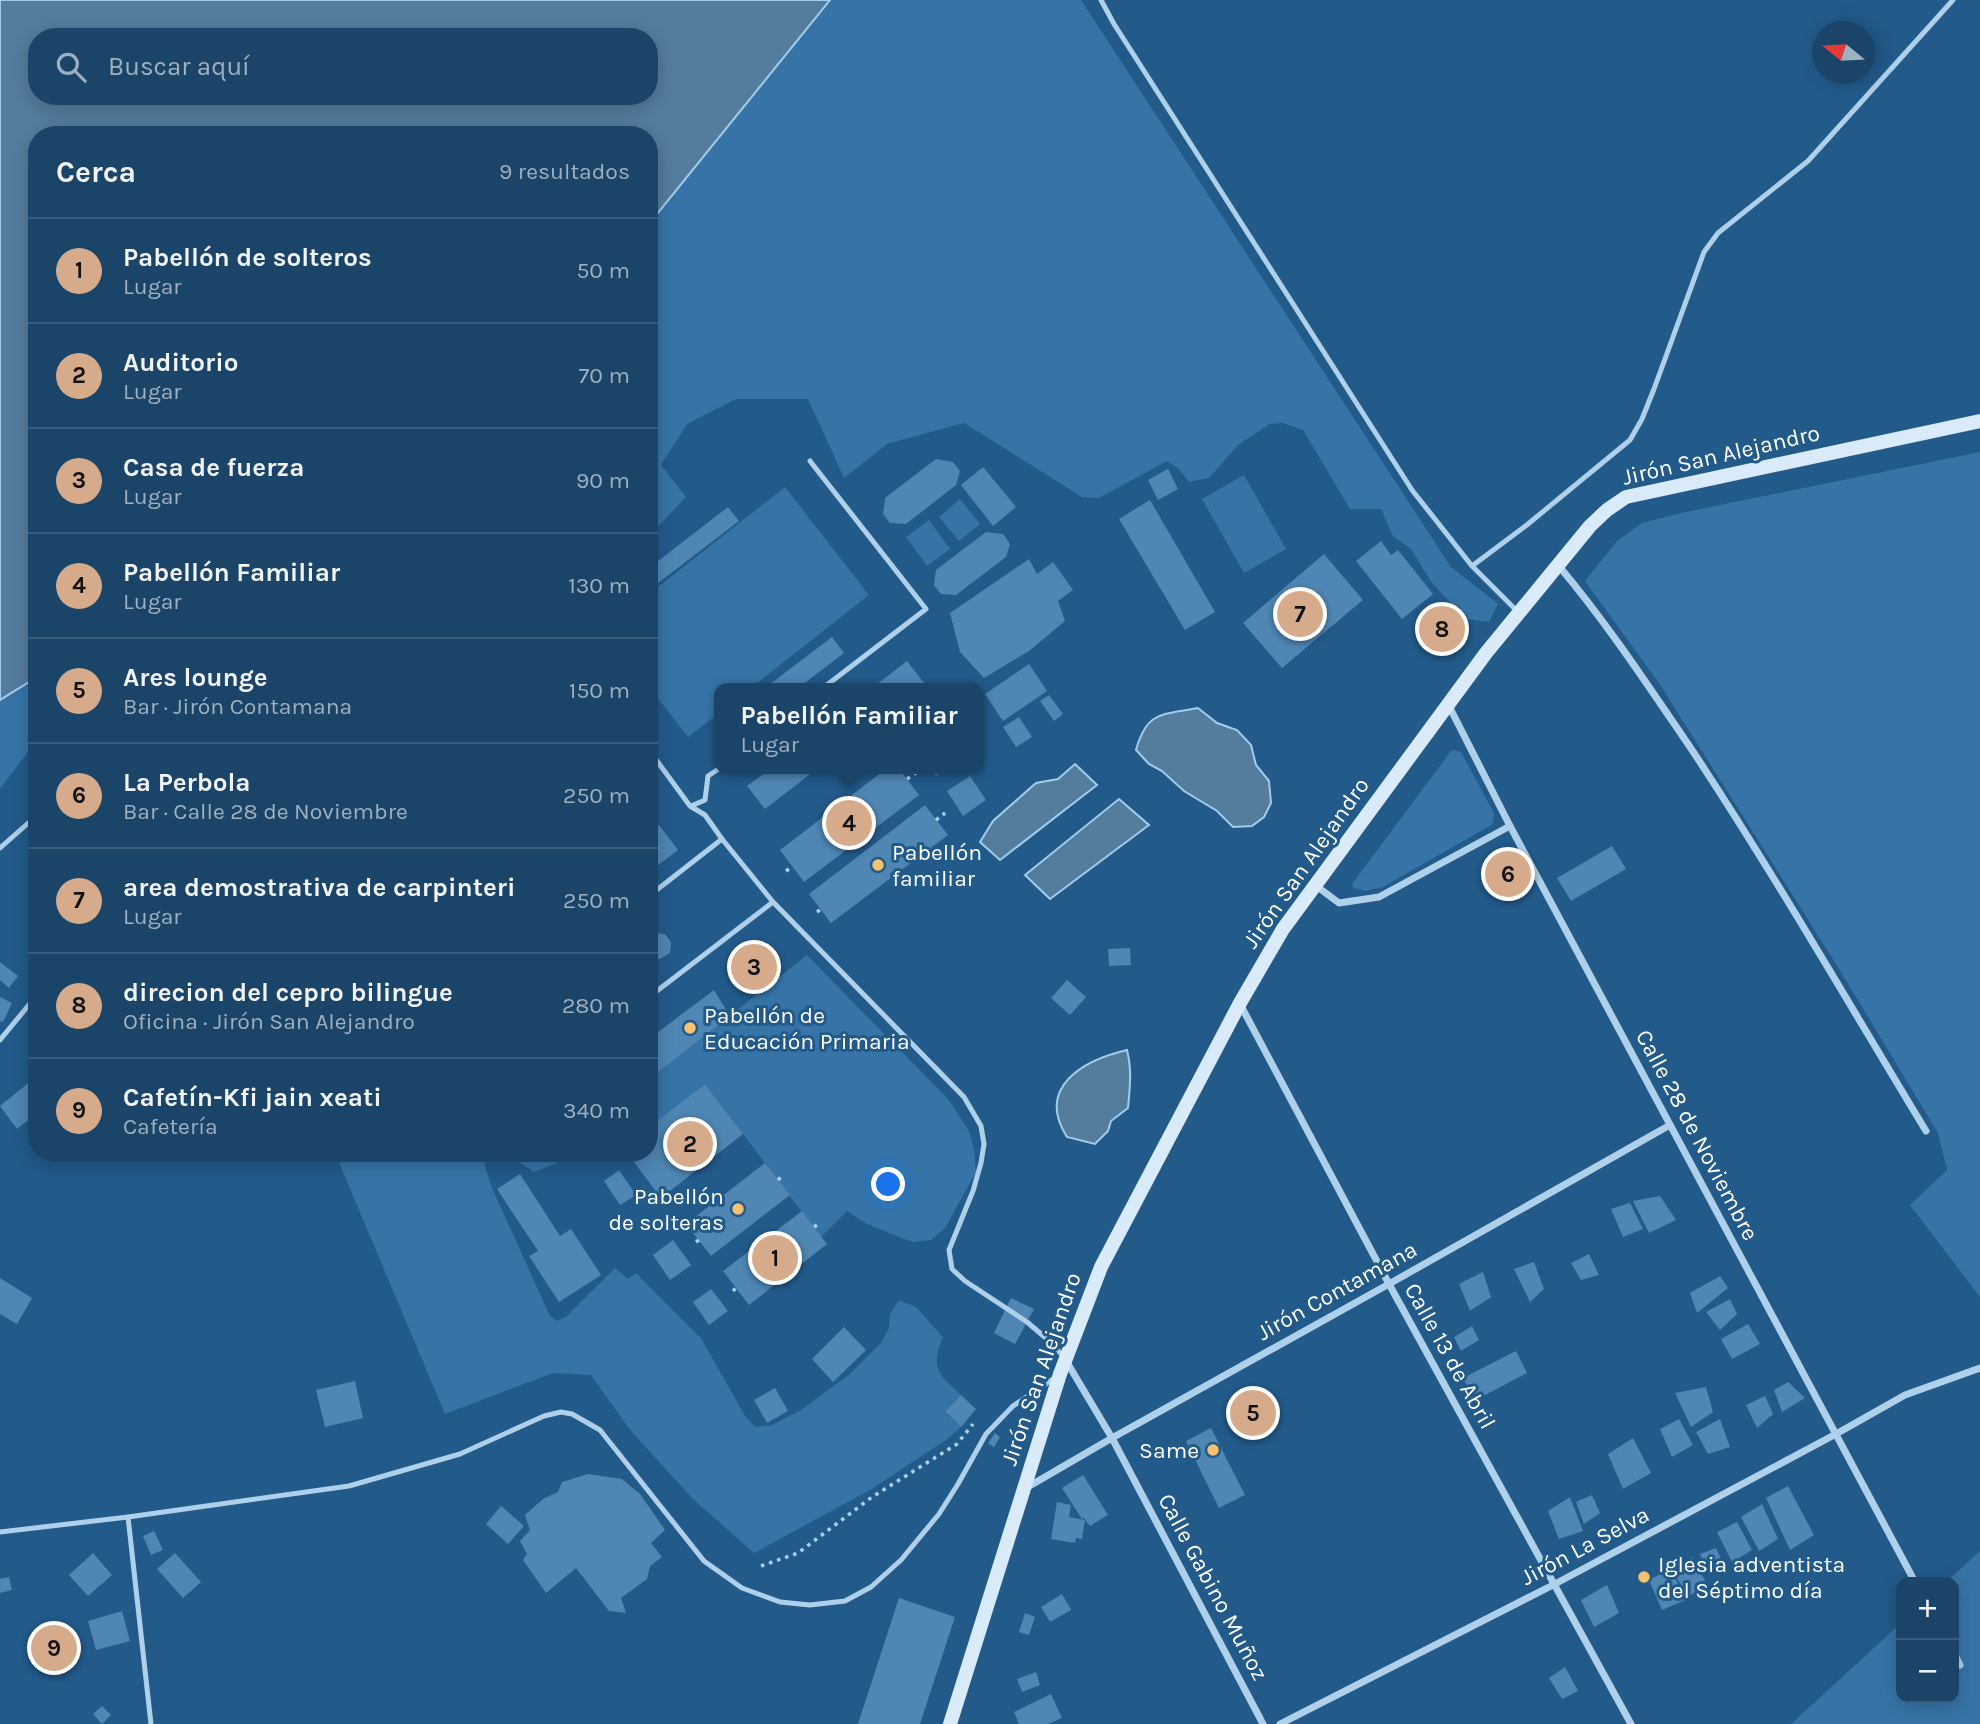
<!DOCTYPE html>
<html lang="es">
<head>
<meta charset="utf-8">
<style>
  :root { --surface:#1a4468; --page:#274e71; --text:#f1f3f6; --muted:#9fb0c0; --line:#385c7c; --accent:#d6ab8b }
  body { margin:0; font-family:Karla,sans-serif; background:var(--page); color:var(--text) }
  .controls { position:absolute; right:21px; bottom:21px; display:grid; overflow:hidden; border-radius:14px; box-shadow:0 4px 18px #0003 }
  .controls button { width:63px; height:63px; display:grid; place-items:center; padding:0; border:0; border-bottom:2px solid var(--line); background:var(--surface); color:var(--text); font:35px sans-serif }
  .compass { position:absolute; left:1812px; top:21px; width:63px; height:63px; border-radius:50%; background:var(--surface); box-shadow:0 4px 18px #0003; rotate:288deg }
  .you { position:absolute; left:889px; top:1185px; width:24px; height:24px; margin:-18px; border:5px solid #fff; border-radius:50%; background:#1a73e8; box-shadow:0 0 0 10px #1a73e833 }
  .badge { display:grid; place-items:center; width:46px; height:46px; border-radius:50%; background:var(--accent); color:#111; font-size:23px; font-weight:700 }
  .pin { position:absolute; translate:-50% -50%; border:4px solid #fff; box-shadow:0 2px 7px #0006 }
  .popup { position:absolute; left:714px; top:683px; width:270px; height:91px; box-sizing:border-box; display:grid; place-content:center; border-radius:14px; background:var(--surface); filter:drop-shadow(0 2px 5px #0005); font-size:23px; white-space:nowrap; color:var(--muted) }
  .popup b { font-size:26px; color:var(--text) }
  .popup::after { content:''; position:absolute; left:50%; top:100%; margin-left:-14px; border:14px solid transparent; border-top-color:var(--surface) }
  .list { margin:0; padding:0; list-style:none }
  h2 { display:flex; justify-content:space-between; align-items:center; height:91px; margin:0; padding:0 28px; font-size:30px }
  h2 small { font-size:23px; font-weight:400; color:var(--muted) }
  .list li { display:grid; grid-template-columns:46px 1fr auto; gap:21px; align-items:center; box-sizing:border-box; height:105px; padding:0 28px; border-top:2px solid var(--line) }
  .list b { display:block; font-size:26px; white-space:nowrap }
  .list p { margin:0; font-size:23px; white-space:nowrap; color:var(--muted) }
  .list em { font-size:23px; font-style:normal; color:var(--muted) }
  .icon { flex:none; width:38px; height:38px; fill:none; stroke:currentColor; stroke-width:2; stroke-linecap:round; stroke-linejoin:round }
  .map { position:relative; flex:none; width:1980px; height:1724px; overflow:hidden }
  .search { position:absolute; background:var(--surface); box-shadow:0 4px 18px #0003; left:28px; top:28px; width:630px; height:77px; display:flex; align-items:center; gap:18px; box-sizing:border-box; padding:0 24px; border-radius:28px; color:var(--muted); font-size:26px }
  .panel { position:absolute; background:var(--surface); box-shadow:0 4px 18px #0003; left:28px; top:126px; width:630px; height:1036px; border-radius:28px }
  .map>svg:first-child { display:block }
</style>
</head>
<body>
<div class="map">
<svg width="1980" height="1724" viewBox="0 0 1980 1724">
  <rect width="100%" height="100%" fill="#225a8a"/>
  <g fill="#3674a7">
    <path d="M830,0H1081L1451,567L1498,604L1489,622L1466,619L1432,583L1411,549L1393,536L1381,509H1350L1303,430L1283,423L1270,424L1238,445L1209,478L1189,482L1179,469L1167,461L1099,498L1082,497L964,423L887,444L844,478L808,399H736L687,424L661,465L686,497L649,536V224Z"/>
    <path d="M1980,452V1297L1910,1205L1947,1170L1938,1133L1836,964L1659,683L1585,581L1617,541L1642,523L1686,512Z"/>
    <path d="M1244,475L1286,549L1244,573L1202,499Z"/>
    <path d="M785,487L869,595L751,688H720L719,713L688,737L649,687V594Z"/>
    <path d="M960,499L980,524L959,541L939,517Z"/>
    <path d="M929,520L950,549L927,566L906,537Z"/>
    <path d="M37,677V740L0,789V700Z"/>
    <path d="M1456,750L1461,752L1494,813L1493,824L1383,887L1365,891L1353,888L1352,884L1451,751Z"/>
    <path d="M807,955L948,1099L969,1131L974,1149L976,1172L945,1228L931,1240L912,1242L867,1224L847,1211L821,1237L705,1084L649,1127V1079Z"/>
    <path d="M335,1153H558L557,1163L534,1172C515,1158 508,1154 484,1163L492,1188L550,1316L557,1321L566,1317L615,1268L628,1279L636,1273L701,1338L745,1416L755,1427L772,1425L801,1410L850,1374L881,1343L889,1328L890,1314L899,1300L916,1307L943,1337C930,1370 938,1373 961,1395L945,1413L961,1427L946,1440L870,1490L754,1553L692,1498L630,1430L591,1375L553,1373L445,1414Z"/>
    <path d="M1980,1551V1724H1791L1901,1623V1698H1954V1582H1946Z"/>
  </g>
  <g fill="#547c9d" stroke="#a2ccec" stroke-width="2" fill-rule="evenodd">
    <path d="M0,0H830L649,224V135H37V677L0,700ZM37,37H649V96H37Z"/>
    <path d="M1198,708L1217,723L1237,730L1251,745L1256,765L1269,781L1271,803L1264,817L1252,826L1233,827L1217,811L1184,791L1162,771L1149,764L1136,750C1147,710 1163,715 1198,708Z"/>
    <path d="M1075,764L1097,785L1000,860L980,842L993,821L1036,783L1058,779Z"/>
    <path d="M1119,799L1149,825L1050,899L1025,875Z"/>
    <path d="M1127,1050C1132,1070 1130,1087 1128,1108L1111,1121L1108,1131L1095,1144L1067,1137C1035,1087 1084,1060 1127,1050Z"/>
  </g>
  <g fill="#4f86b3">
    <path d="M936,459L953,462L960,471L956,485L906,524L890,523L883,514L885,498Z"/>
    <path d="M983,467L1016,507L993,526L961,485Z"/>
    <path d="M1168,469L1178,489L1158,500L1148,480Z"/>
    <path d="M1150,500L1215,612L1185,630L1119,519Z"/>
    <path d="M728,507L739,521L649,590V568Z"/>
    <path d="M986,532L1003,534L1010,544L1006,557L956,595L941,594L934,585L936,570Z"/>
    <path d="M1381,541L1391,555L1398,550L1433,594L1402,619L1356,561Z"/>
    <path d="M1324,554L1363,600L1282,668L1243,623Z"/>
    <path d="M1029,559L1037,574L1053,562L1073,590L1058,601L1065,621L1029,651L984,678L960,652L950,613Z"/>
    <path d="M1443,604L1467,632L1442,654L1418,626Z"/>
    <path d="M832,637L844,653L798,688H765Z"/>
    <path d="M907,661L925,684L919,688H872Z"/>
    <path d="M1029,664L1047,691L1003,721L985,694Z"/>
    <path d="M1049,695L1063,714L1054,721L1040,701Z"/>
    <path d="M1019,717L1032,737L1016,747L1003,727Z"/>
    <path d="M770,769H817L765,809L747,786Z"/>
    <path d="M886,769H899L919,795L804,882L780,850Z"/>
    <path d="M931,769H947L936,776Z"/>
    <path d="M970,776L986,800L963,816L947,791Z"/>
    <path d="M925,805L948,835L831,923L809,894Z"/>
    <path d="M659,825L678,850L649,872V832Z"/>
    <path d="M1612,846L1626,869L1571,901L1557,878Z"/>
    <path d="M654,933L665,934L671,942L670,953L660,959L651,958L649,956V937Z"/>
    <path d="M1130,948L1131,965L1109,966L1108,949Z"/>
    <path d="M756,952L769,968L752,981L740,965Z"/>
    <path d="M0,962L18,976L9,988L0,980Z"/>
    <path d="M1067,980L1086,997L1070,1015L1051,998Z"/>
    <path d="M714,990L730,1016L649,1079V1039Z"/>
    <path d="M0,997L12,1003L3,1022L0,1021Z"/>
    <path d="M37,1076V1113L17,1129L0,1106Z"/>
    <path d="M705,1084L743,1134L661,1198L627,1153H649V1127Z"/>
    <path d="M765,1163L790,1195L711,1256L686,1224Z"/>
    <path d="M619,1170L636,1195L620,1205L604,1181Z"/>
    <path d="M520,1174L560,1236L571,1229L601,1275L559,1302L529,1256L538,1251L497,1189Z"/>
    <path d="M1660,1196L1676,1220L1649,1233L1633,1201Z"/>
    <path d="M1630,1203L1643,1229L1623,1237L1611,1209Z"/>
    <path d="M802,1211L827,1244L749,1305L723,1271Z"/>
    <path d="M673,1240L691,1265L670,1280L653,1255Z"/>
    <path d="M1589,1254L1599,1275L1581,1280L1571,1263Z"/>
    <path d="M1534,1262L1544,1289L1530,1302L1514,1269Z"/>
    <path d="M1483,1272L1491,1297L1470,1311L1459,1284Z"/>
    <path d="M1720,1276L1728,1288L1697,1313L1690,1293Z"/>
    <path d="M0,1278L32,1298L17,1324L0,1314Z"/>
    <path d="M711,1289L728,1311L709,1325L693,1302Z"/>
    <path d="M1011,1298L1034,1309L1015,1344L994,1333Z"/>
    <path d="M1730,1299L1737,1314L1720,1330L1706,1312Z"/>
    <path d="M1748,1324L1760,1344L1732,1359L1721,1339Z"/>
    <path d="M1472,1326L1479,1340L1461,1351L1454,1337Z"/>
    <path d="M844,1327L866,1350L833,1382L812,1359Z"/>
    <path d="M1516,1351L1527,1373L1474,1401L1463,1378Z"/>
    <path d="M355,1381L363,1418L325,1427L316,1390Z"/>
    <path d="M1788,1382L1805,1398L1782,1412L1774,1390Z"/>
    <path d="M1706,1387L1713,1412L1691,1427L1675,1393Z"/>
    <path d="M775,1388L788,1411L767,1423L754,1400Z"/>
    <path d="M961,1395L976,1409L961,1427L945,1412Z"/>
    <path d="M1765,1396L1773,1414L1757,1428L1746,1405Z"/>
    <path d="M1679,1419L1693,1445L1672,1457L1660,1429Z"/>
    <path d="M1720,1419L1730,1447L1708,1454L1696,1432Z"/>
    <path d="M1211,1428L1245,1495L1219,1508L1186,1441Z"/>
    <path d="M995,1433L1000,1437L994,1447L988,1443Z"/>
    <path d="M1633,1438L1651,1473L1623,1489L1608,1454Z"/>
    <path d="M588,1474L622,1479L640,1494L665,1530L651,1543L662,1557L650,1566L647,1579L621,1598L626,1613L609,1611L576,1568L546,1593L523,1560L527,1554L520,1541L530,1530L525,1515L543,1499L558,1492L562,1482Z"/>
    <path d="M1083,1475L1108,1515L1090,1526L1084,1518L1082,1519L1062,1488Z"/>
    <path d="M1788,1486L1814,1535L1790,1550L1766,1498Z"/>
    <path d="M1592,1495L1600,1513L1584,1524L1576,1502Z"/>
    <path d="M1570,1497L1583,1531L1559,1539L1548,1511Z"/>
    <path d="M1057,1502L1071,1505L1069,1517L1085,1520L1082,1539L1076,1538L1075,1543L1051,1539Z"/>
    <path d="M1762,1504L1778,1539L1759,1551L1741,1517Z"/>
    <path d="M501,1506L524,1526L508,1544L486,1524Z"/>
    <path d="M1737,1522L1752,1550L1732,1562L1717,1532Z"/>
    <path d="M154,1531L163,1550L151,1555L143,1536Z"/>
    <path d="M1716,1548L1724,1565L1707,1572L1700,1554Z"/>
    <path d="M93,1553L112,1575L88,1596L69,1575Z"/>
    <path d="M175,1553L201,1582L183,1598L157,1569Z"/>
    <path d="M1692,1557L1707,1584L1688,1597L1671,1568L1685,1600L1662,1610L1649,1580Z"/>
    <path d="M9,1577L12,1590L0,1593V1579Z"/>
    <path d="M1607,1585L1619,1613L1594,1627L1581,1600Z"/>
    <path d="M1062,1594L1071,1610L1050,1622L1041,1607Z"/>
    <path d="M899,1598L955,1617L920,1724H858Z"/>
    <path d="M122,1611L130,1641L96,1650L88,1621Z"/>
    <path d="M1025,1613L1035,1617L1029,1635L1019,1632Z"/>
    <path d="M1565,1667L1578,1691L1562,1699L1549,1678Z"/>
    <path d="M1036,1672L1040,1685L1022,1692L1017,1679Z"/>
    <path d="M1051,1694L1062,1718L1048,1724H1019L1014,1712Z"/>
    <path d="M102,1706L111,1715L102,1724L93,1714Z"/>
  </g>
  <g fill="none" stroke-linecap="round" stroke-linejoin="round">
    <g stroke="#aed0ea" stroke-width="3.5" stroke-dasharray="3.5 5" stroke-linecap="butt">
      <path d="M907,779L916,773"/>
      <path d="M936,820L945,813"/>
      <path d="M786,871L792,867"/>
      <path d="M817,912L821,909"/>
      <path d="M778,1180L781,1177"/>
      <path d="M814,1227L817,1225"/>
      <path d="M696,1242L699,1240"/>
      <path d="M733,1291L736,1288"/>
      <path d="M761,1566L798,1553L872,1497L957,1444L973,1424"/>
    </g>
    <g stroke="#aed0ea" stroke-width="5">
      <path d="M1101,0L1114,24L1412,490L1472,566L1517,611"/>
      <path d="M810,461L926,609L823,688"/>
      <path d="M1472,566L1528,524L1630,440L1642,419L1654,389L1704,252L1718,233L1808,161L1953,0"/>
      <path d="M649,750L690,806L705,815L722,839L773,902L964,1097L981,1126L984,1144L981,1163L973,1191L949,1250L952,1269L965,1281L1027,1322L1047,1339L1065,1358"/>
      <path d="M691,806L705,800L708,776L720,768"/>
      <path d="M0,848L34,818"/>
      <path d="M649,896L722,839"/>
      <path d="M649,997L773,902"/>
      <path d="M0,1040L37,995"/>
      <path d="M128,1517L151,1724"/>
      <path d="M0,1532L128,1517L349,1486L460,1454L544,1416L561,1412L572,1414L600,1430L704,1561L742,1588L780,1602L810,1605L845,1601L871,1587L901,1560L939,1514L958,1484L986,1434L1013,1406L1056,1377"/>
    </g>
    <g stroke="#aed0ea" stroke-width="7">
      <path d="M1558,565C1607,623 1649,687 1692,750C1774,874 1849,1004 1926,1131"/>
      <path d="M1449,706L1510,826L1915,1582"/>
      <path d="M1315,885L1339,903L1379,897L1510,826"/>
      <path d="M1240,1004L1389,1284L1631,1724"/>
      <path d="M1065,1359L1112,1438L1263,1724"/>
      <path d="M1026,1488L1112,1438L1389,1284L1670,1125"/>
      <path d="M1954,1653L1960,1665"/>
      <path d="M1280,1724L1553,1585L1836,1434L1905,1395L1980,1368"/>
    </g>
    <path stroke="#d9eaf8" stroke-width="14" d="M950,1724L1060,1374L1101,1267L1240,1003L1283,929L1486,653L1590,526L1607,510L1626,497L1980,421"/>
  </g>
  <g fill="#f7c270" stroke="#225a8a" stroke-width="2.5">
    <circle cx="878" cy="865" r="7"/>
    <circle cx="690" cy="1028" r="7"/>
    <circle cx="738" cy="1209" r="7"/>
    <circle cx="1213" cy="1450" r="7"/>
    <circle cx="1644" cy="1577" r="7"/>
  </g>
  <g text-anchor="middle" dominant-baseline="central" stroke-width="6" stroke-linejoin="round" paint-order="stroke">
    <g font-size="23" fill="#fff" stroke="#225a8a">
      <text transform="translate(1721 455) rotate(-13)">Jirón San Alejandro</text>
      <text transform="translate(1306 863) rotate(-55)">Jirón San Alejandro</text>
      <text transform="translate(1697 1135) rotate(62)">Calle 28 de Noviembre</text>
      <text transform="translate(1337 1291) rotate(-29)">Jirón Contamana</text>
      <text transform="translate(1450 1356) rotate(61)">Calle 13 de Abril</text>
      <text transform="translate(1041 1369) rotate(-71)">Jirón San Alejandro</text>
      <text transform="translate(1585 1546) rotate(-28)">Jirón La Selva</text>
      <text transform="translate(1213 1587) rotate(62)">Calle Gabino Muñoz</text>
    </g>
    <g font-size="23" fill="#fff" stroke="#225a8a" text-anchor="start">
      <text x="892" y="852">Pabellón<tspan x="892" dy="26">familiar</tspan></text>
      <text x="704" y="1015">Pabellón de<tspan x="704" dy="26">Educación Primaria</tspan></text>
      <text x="724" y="1196" text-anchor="end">Pabellón<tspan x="724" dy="26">de solteras</tspan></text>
      <text x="1199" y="1450" text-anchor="end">Same</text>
      <text x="1658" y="1564">Iglesia adventista<tspan x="1658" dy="26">del Séptimo día</tspan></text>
    </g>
  </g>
</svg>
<div class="controls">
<button>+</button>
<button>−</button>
</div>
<svg class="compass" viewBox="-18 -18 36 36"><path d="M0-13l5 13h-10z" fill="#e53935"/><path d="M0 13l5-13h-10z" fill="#9fb0c0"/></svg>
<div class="you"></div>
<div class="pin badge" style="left:775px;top:1258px">1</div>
<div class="pin badge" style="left:690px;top:1144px">2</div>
<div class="pin badge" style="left:754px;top:967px">3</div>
<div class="pin badge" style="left:849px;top:823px">4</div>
<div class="popup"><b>Pabellón Familiar</b>Lugar</div>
<div class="pin badge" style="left:1253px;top:1413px">5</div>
<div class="pin badge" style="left:1508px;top:874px">6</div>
<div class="pin badge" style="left:1300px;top:614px">7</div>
<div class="pin badge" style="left:1442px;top:629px">8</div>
<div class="pin badge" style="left:54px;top:1648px">9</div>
<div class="search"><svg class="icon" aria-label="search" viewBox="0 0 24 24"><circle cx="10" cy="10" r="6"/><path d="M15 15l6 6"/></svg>Buscar aquí</div>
<section class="panel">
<h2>Cerca<small>9 resultados</small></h2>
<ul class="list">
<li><span class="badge">1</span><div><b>Pabellón de solteros</b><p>Lugar</p></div><em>50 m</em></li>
<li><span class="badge">2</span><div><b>Auditorio</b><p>Lugar</p></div><em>70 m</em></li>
<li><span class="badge">3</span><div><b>Casa de fuerza</b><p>Lugar</p></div><em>90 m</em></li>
<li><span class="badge">4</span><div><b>Pabellón Familiar</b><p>Lugar</p></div><em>130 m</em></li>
<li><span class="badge">5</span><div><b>Ares lounge</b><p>Bar · Jirón Contamana</p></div><em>150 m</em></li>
<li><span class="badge">6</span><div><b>La Perbola</b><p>Bar · Calle 28 de Noviembre</p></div><em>250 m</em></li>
<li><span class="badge">7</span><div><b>area demostrativa de carpinteri</b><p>Lugar</p></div><em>250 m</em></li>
<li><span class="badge">8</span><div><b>direcion del cepro bilingue</b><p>Oficina · Jirón San Alejandro</p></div><em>280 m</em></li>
<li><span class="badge">9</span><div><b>Cafetín-Kfi jain xeati</b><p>Cafetería</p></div><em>340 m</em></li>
</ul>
</section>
</div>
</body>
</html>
